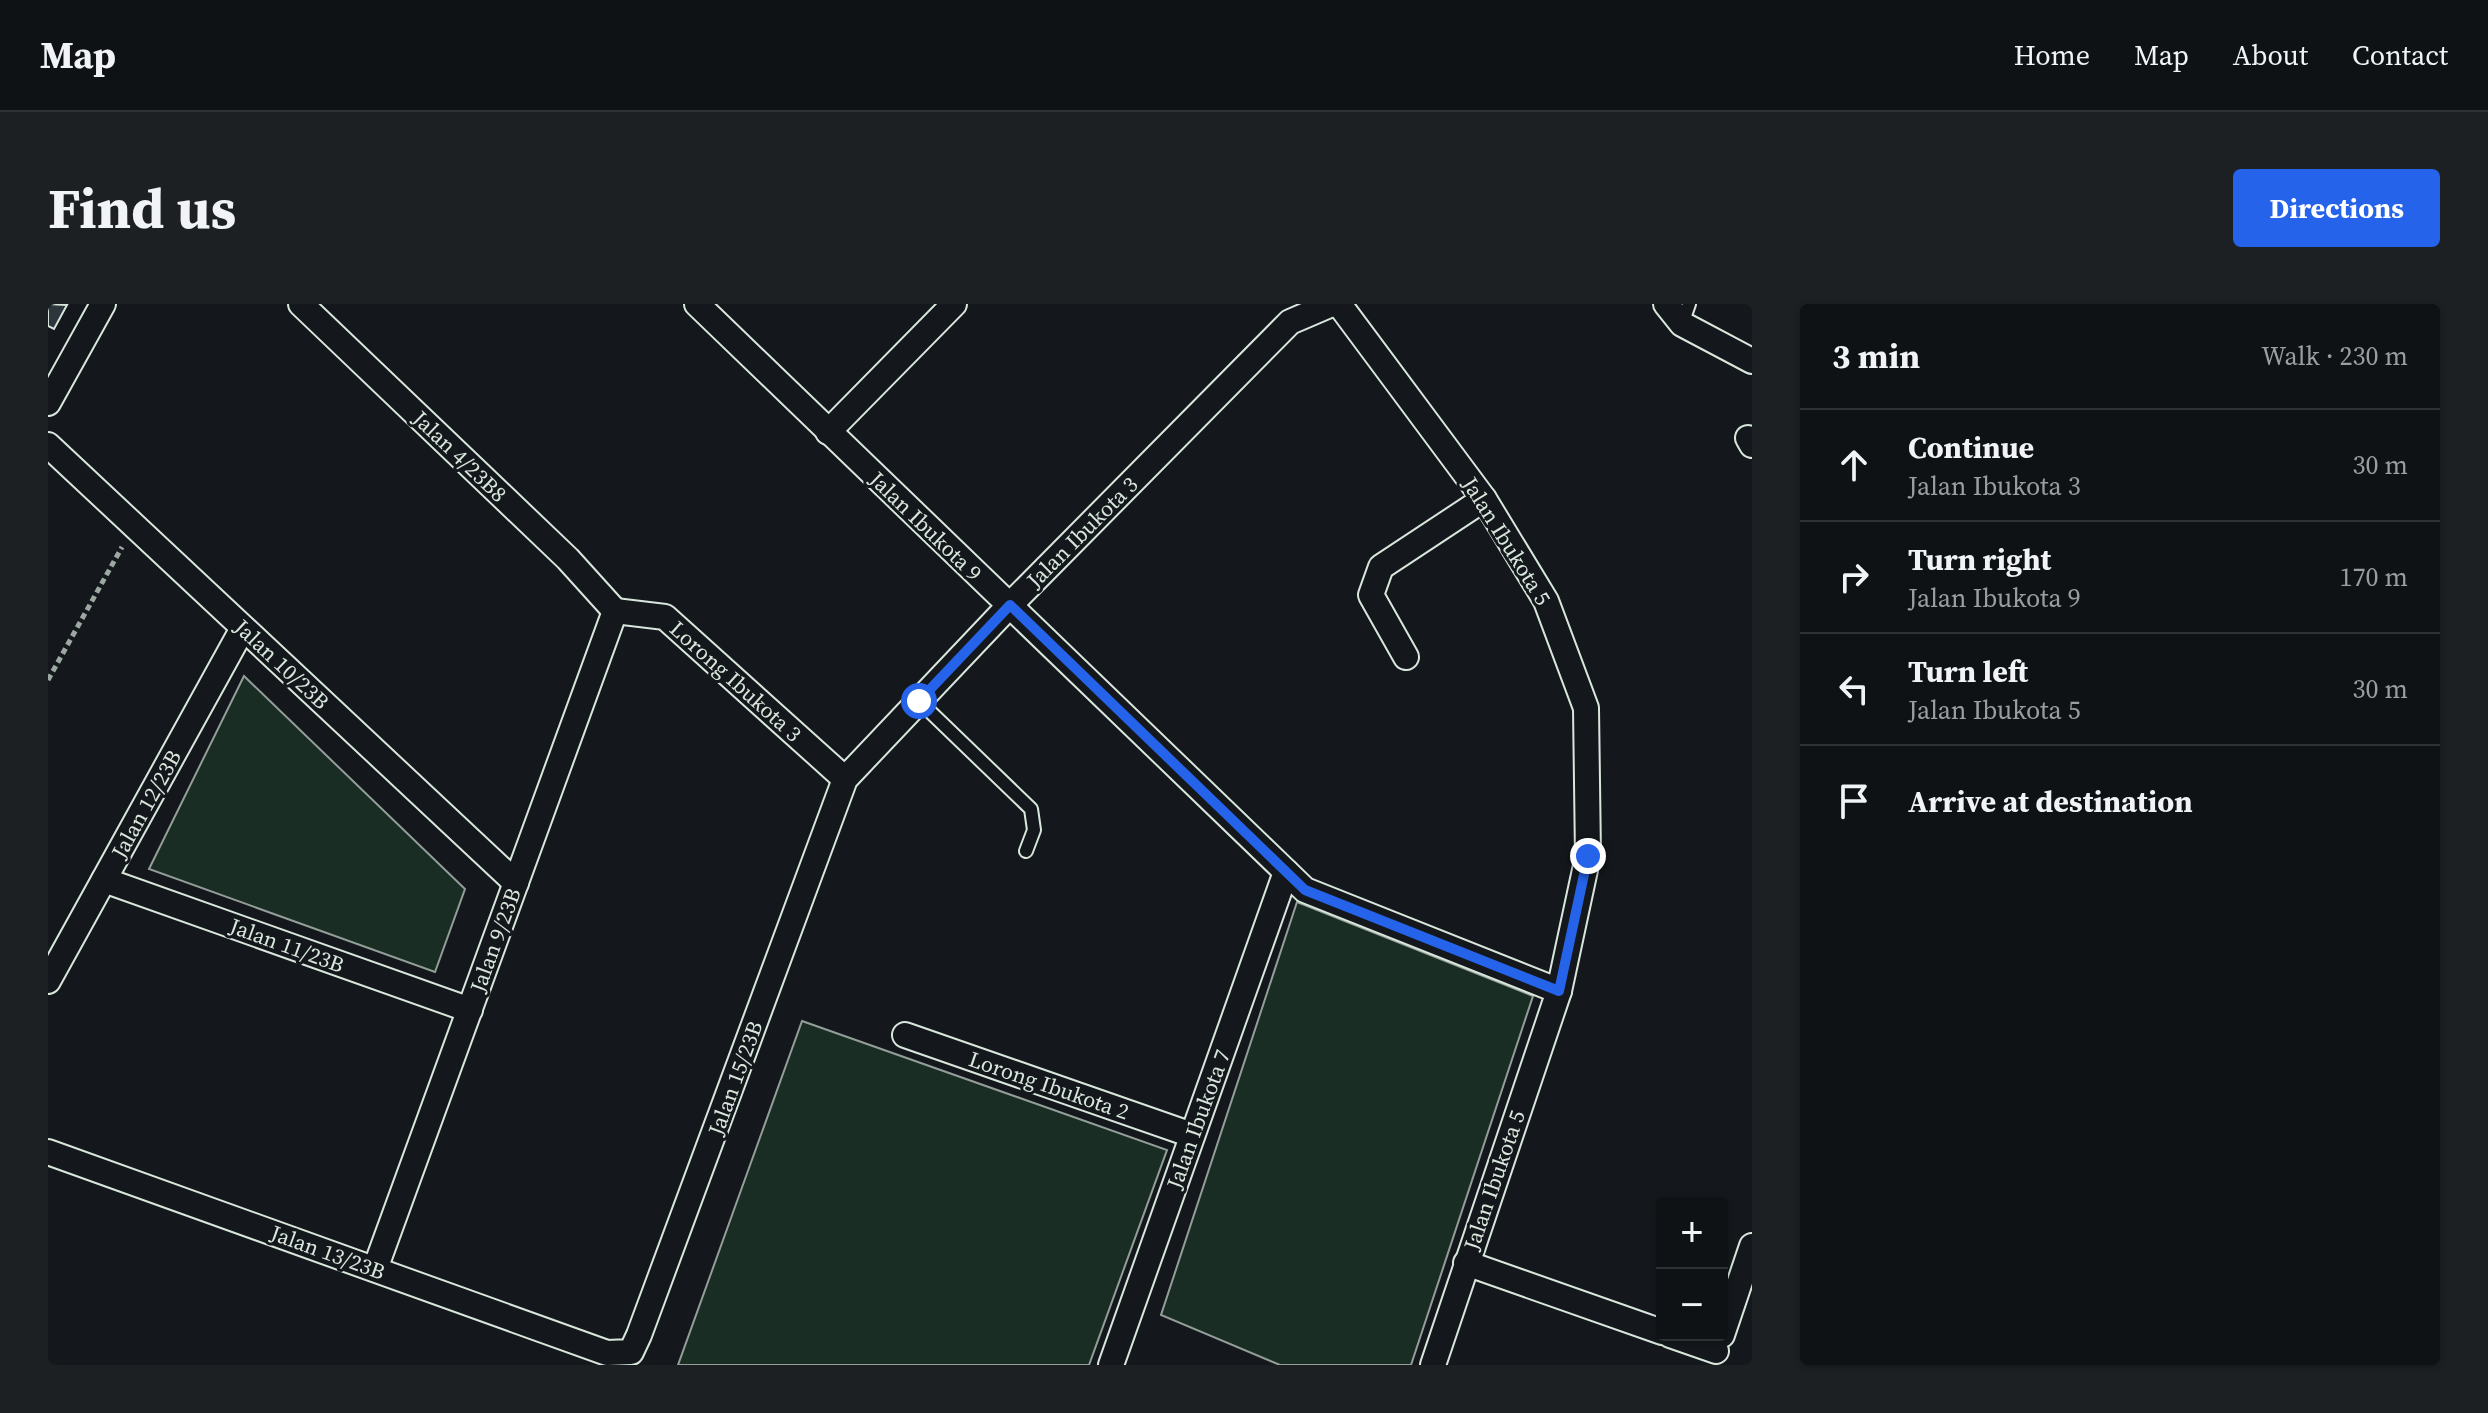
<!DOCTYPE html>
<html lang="en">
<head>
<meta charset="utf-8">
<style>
  :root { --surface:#0f1215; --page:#1d2022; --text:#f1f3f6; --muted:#9b9ea0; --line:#2f3234; --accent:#2563eb }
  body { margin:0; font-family:"Source Serif 4",serif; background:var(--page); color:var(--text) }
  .controls { position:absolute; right:24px; bottom:24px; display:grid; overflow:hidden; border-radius:8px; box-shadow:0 2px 6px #0004 }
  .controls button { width:72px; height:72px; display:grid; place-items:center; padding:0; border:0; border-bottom:2px solid var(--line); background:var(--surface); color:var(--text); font:40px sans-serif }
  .stop { position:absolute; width:24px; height:24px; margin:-18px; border:6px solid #2563eb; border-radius:50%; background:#fff }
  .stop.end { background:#2563eb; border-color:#fff; box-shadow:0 2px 8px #0008 }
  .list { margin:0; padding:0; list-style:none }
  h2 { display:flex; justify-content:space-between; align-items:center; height:104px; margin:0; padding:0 32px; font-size:34px }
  h2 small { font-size:26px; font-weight:400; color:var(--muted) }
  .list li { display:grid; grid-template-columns:52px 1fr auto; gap:24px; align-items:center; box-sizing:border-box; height:112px; padding:0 32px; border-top:2px solid var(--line) }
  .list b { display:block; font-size:30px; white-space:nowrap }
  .list p { margin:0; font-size:26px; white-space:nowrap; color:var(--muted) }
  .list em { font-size:26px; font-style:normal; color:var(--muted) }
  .icon { flex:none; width:44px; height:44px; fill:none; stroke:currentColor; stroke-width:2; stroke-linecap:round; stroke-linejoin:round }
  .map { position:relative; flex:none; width:1704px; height:1061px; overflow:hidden; border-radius:8px }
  header { display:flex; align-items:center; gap:48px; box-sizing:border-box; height:112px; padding:0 40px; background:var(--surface); border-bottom:2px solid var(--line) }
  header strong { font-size:38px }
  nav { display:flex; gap:44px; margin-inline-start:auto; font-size:28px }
  .intro { display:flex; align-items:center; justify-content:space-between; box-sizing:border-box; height:192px; padding:0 48px }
  h1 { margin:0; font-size:56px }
  .button { padding:20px 36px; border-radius:8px; background:var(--accent); color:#fff; font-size:28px; font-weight:700 }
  main { display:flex; gap:48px; padding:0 48px }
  aside { flex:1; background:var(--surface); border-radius:8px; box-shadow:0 2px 6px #0004 }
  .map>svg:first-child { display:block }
</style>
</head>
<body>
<header>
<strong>Map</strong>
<nav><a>Home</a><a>Map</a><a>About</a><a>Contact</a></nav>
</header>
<div class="intro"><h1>Find us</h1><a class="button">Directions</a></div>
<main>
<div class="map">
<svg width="1704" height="1061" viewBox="0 0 1704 1061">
  <rect width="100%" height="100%" fill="#14181c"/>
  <g fill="#1a2d24" stroke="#939e99" stroke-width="2">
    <path d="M196,372L417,585L387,668L101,565Z"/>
    <path d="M1249,598L1485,692L1363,1061H1232L1113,1011Z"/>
    <path d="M754,717L1119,846L1041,1061H630Z"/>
  </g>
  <path fill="#2c363c" stroke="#d8e6dc" stroke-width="2" d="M0,0L19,1L6,25L0,22Z"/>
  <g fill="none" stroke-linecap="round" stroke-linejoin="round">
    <g stroke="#d8e6dc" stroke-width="16">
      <g id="lane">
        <path d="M1634,20L1641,0"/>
        <path d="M871,397L983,505L986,526L978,547"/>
      </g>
    </g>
    <g stroke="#d8e6dc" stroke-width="28">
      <g id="street">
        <path d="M253,0L520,255L567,307"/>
        <path d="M649,0L1257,586L1511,687"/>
        <path d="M1291,0L1436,195L1498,297L1538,404L1540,552L1511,687L1385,1061"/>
        <path d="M1618,0L1634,20L1704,57"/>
        <path d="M0,99L55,0"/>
        <path d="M780,128L906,0"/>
        <path d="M1700,134L1704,141"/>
        <path d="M0,141L468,579"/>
        <path d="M567,307L617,313L797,475"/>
        <path d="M1358,353L1323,291L1333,263L1436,195"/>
        <path d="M56,576L422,706"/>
        <path d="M0,677L195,324"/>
        <path d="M857,731L1144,831"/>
        <path d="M0,848L559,1049L583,1048L591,1031L797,475L962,301L1242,18L1284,0"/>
        <path d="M1418,959L1614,1028"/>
        <path d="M327,965L567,307"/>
        <path d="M1622,1031L1668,1047"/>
        <path d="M1674,1031L1704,942"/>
        <path d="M1063,1061L1238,568"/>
      </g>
    </g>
    <path stroke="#9da8a2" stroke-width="5" stroke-dasharray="6 4" stroke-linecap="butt" d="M0,376L74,243"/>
    <use href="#lane" stroke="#14181c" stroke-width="12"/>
    <use href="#street" stroke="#14181c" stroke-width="24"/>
  </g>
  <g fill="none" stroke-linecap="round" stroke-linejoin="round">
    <path stroke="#2563eb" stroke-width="10" d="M871,397L962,301L1257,586L1511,687L1540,552"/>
  </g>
  <g text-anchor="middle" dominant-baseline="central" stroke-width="6" stroke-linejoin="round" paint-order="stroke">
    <g font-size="22" fill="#d8e6dc" stroke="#14181c">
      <text transform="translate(412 152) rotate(44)">Jalan 4/23B8</text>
      <text transform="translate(878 222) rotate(44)">Jalan Ibukota 9</text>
      <text transform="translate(1034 228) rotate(-45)">Jalan Ibukota 3</text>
      <text transform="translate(1459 237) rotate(58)">Jalan Ibukota 5</text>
      <text transform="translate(234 360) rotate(43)">Jalan 10/23B</text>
      <text transform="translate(688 377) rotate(42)">Lorong Ibukota 3</text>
      <text transform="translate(98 500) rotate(-61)">Jalan 12/23B</text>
      <text transform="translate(447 636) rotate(-70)">Jalan 9/23B</text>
      <text transform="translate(239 641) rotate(20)">Jalan 11/23B</text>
      <text transform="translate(687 774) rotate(-70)">Jalan 15/23B</text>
      <text transform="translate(1001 781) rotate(19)">Lorong Ibukota 2</text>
      <text transform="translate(1150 815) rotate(-70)">Jalan Ibukota 7</text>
      <text transform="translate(1446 876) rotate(-71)">Jalan Ibukota 5</text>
      <text transform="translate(280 948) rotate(20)">Jalan 13/23B</text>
    </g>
  </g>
</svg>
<div class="controls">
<button>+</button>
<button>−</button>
</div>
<div class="stop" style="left:871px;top:397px"></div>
<div class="stop end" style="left:1540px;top:552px"></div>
</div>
<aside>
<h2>3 min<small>Walk · 230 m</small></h2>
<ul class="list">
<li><svg class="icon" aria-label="ahead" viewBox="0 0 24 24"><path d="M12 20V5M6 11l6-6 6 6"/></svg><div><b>Continue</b><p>Jalan Ibukota 3</p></div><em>30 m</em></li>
<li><svg class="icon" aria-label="right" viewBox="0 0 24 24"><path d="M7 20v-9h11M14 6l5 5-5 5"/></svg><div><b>Turn right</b><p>Jalan Ibukota 9</p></div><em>170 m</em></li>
<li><svg class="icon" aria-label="left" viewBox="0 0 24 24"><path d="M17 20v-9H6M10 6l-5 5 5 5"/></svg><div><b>Turn left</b><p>Jalan Ibukota 5</p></div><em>30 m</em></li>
<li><svg class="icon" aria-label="arrive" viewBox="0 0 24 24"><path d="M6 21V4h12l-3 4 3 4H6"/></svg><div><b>Arrive at destination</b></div></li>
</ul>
</aside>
</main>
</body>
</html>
